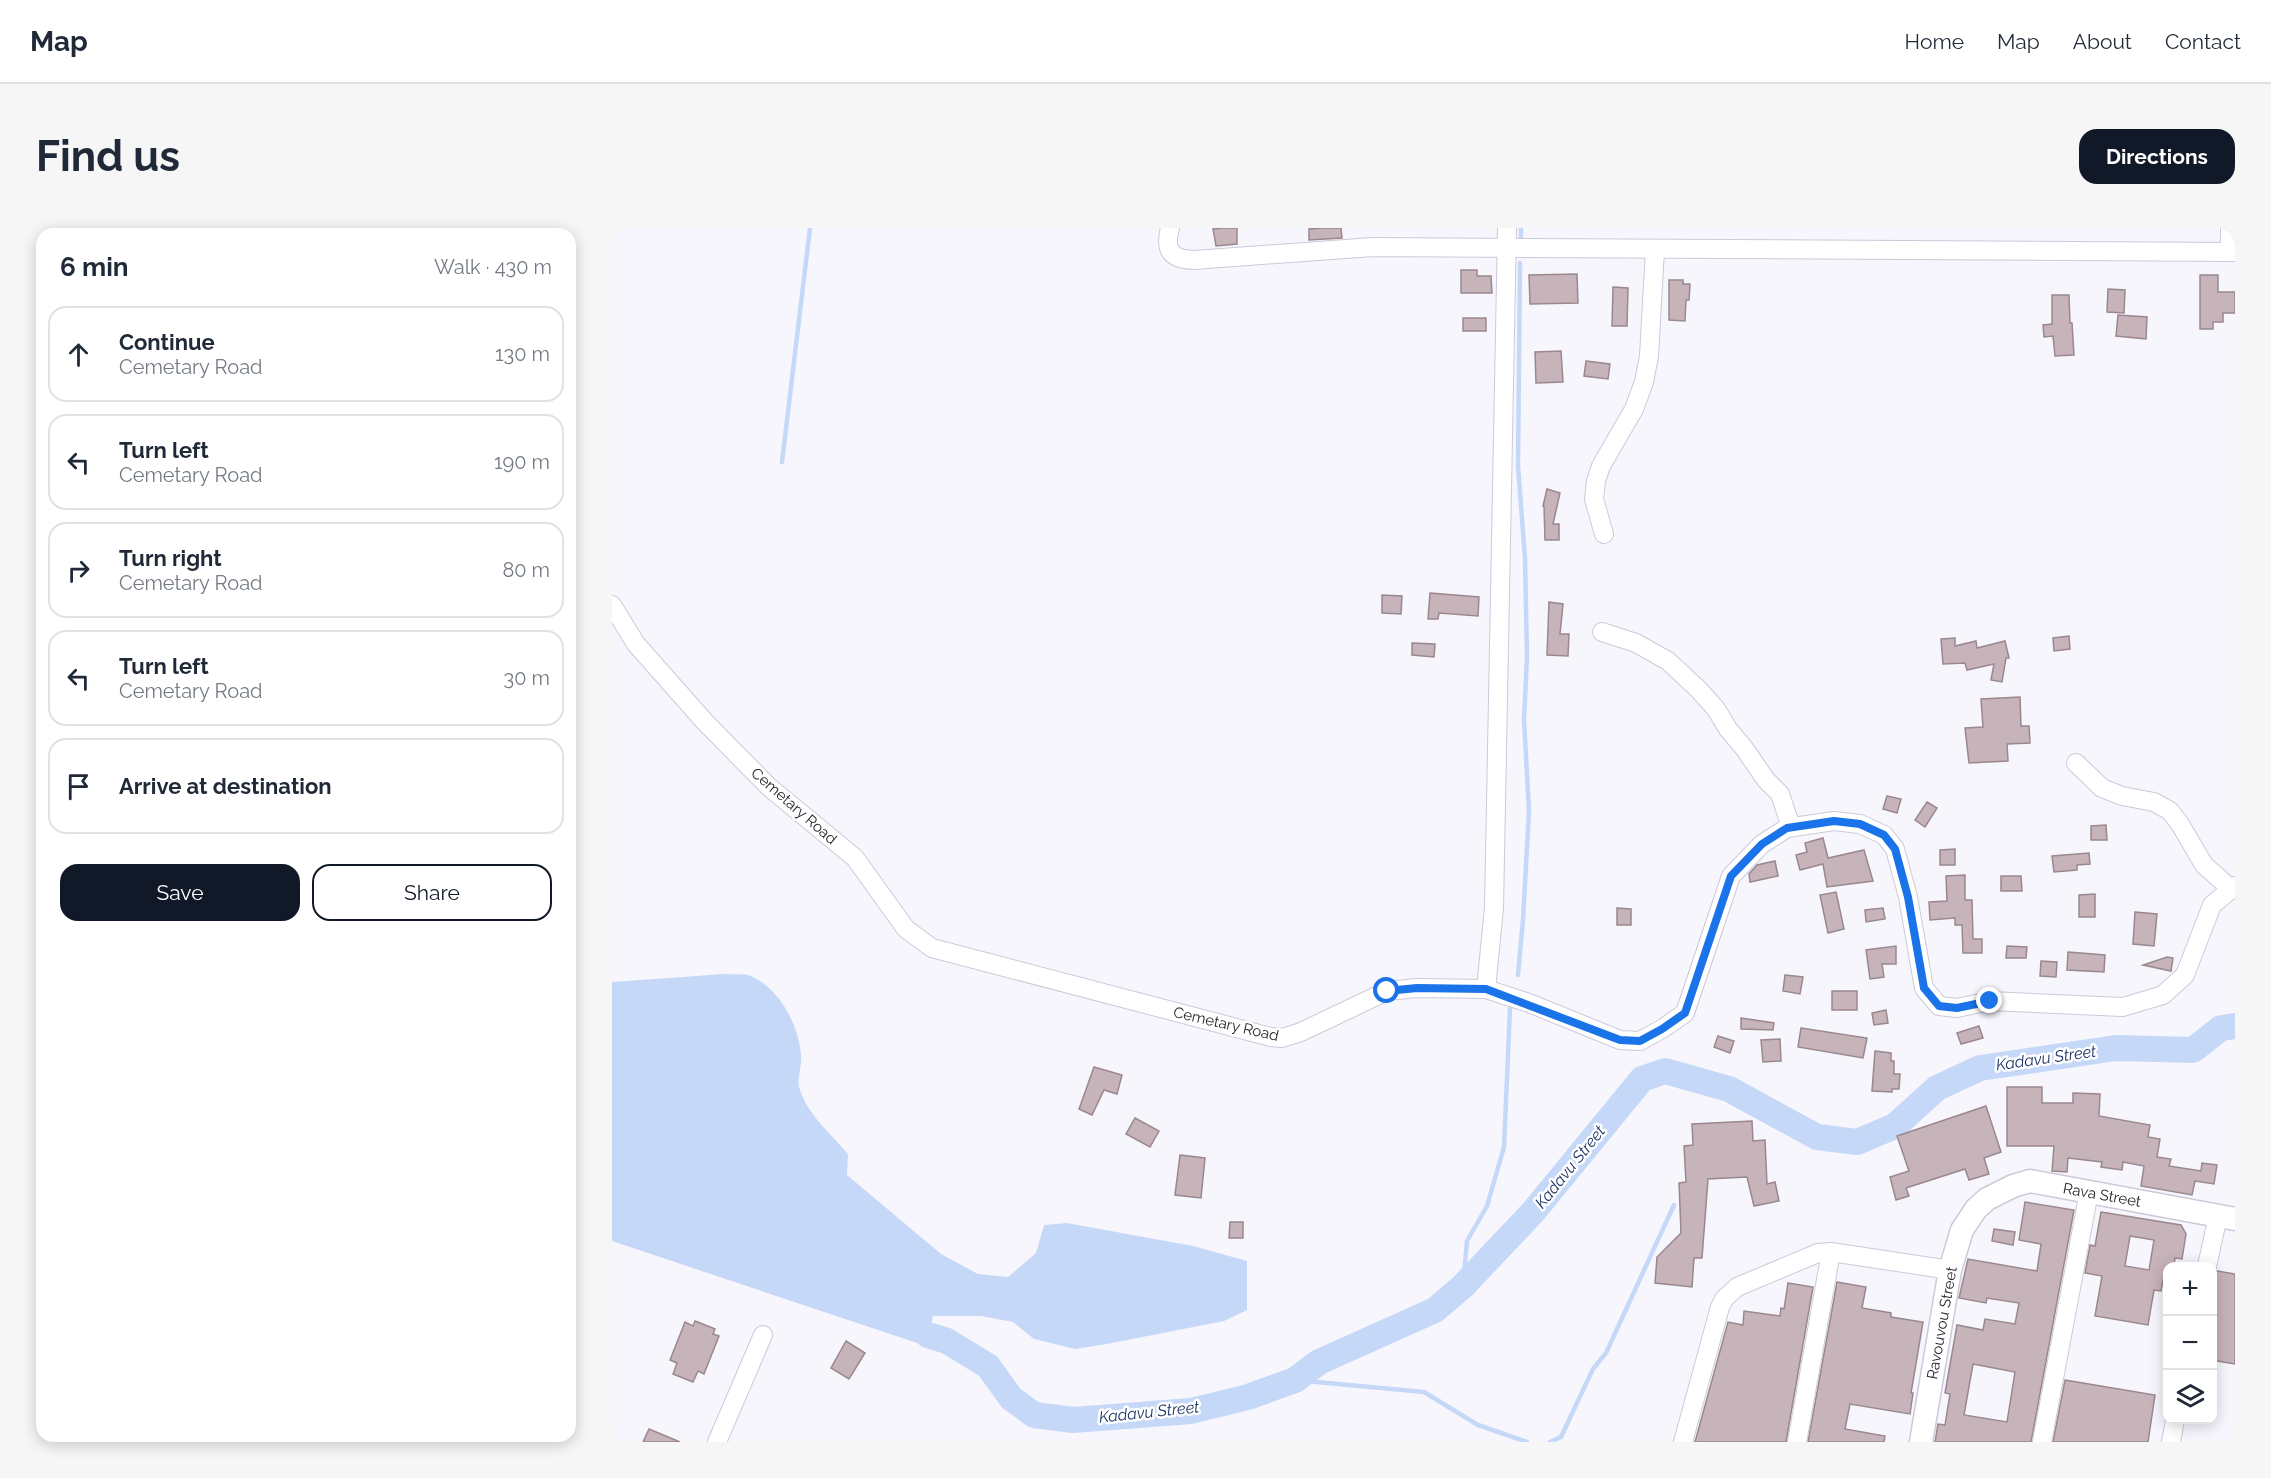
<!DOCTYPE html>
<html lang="en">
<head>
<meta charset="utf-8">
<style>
  :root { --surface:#fff; --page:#f6f6f7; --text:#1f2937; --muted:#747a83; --line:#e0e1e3; --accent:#111827 }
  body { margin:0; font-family:Raleway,sans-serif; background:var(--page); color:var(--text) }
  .controls { position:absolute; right:18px; bottom:18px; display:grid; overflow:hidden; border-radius:12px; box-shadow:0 3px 15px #0003 }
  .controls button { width:54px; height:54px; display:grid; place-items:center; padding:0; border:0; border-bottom:2px solid var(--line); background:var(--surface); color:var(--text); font:30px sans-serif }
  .stop { position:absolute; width:18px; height:18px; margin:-14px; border:4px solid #1a73e8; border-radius:50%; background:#fff }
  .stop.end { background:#1a73e8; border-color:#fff; box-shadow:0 2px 6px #0008 }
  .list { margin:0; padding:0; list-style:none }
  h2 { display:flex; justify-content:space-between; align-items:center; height:78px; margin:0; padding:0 24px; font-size:26px }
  h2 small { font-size:20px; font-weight:400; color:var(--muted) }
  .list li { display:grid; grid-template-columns:39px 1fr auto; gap:18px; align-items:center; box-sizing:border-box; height:96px; margin:0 12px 12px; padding:0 12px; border:2px solid var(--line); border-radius:18px }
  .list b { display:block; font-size:22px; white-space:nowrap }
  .list p { margin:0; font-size:20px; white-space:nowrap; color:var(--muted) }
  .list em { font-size:20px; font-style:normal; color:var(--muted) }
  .actions { display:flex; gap:12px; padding:18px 24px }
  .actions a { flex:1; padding:14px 0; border:2px solid var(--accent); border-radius:18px; text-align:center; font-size:21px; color:var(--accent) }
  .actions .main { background:var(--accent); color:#fff }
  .icon { flex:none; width:33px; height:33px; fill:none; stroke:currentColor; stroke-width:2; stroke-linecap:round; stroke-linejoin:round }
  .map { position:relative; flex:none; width:1623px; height:1214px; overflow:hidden; border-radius:18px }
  header { display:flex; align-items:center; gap:36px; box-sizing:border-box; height:84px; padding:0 30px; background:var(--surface); border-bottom:2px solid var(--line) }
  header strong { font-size:28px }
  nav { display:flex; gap:33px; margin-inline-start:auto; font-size:21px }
  .intro { display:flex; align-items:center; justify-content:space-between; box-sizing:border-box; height:144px; padding:0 36px }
  h1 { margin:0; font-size:42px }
  .button { padding:15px 27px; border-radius:18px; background:var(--accent); color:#fff; font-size:21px; font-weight:700 }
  main { display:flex; gap:36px; padding:0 36px }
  aside { flex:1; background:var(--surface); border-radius:18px; box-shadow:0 3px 15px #0003 }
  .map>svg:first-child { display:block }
</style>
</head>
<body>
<header>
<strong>Map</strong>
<nav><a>Home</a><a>Map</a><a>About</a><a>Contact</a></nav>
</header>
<div class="intro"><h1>Find us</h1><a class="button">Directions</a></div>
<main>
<aside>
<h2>6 min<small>Walk · 430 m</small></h2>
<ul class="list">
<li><svg class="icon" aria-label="ahead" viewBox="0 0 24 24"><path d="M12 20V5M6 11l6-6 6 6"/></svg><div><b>Continue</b><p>Cemetary Road</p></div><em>130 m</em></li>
<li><svg class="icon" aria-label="left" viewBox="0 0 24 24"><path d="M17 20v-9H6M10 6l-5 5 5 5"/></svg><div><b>Turn left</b><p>Cemetary Road</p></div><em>190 m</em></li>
<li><svg class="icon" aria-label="right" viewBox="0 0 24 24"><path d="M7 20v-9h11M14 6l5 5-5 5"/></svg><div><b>Turn right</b><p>Cemetary Road</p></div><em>80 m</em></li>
<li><svg class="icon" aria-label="left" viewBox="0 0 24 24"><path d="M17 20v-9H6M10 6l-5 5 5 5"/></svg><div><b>Turn left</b><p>Cemetary Road</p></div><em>30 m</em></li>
<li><svg class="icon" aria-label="arrive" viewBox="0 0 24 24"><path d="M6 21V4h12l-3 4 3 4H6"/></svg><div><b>Arrive at destination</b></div></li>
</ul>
<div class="actions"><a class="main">Save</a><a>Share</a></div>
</aside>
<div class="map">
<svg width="1623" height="1214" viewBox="0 0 1623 1214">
  <rect width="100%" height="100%" fill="#f7f6fd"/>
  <path fill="#c6d8f8" d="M112,746C120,747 132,745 139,748C168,761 187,798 189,827C190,837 185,853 187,859C195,886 218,905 236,926L235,947L329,1026L366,1046L396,1049L424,1025L432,997L455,995L581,1018L635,1033V1082L612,1093L495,1116L463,1121L422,1111L401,1094L369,1088H321L314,1118L0,1013V754Z"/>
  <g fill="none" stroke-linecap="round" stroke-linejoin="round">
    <g stroke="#c6d8f8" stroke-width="4.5">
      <path d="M909,14V0"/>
      <path d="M170,234L198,0"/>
      <path d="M906,747L911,692L917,583L912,492L915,429L913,330L906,238L908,35"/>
      <path d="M851,1058L855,1013L875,978L892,919L898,781"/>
      <path d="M683,1152L812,1164L866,1197L915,1214"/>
      <path d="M938,1214L949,1209L981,1141L994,1125L1062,977"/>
    </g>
    <path stroke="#c6d8f8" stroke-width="26" d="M316,1107L335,1113L376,1138L399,1170L422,1187L461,1192L579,1183L636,1169L683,1152L707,1134L823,1082L851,1058L921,984L1030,851L1053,843L1117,861L1205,909L1245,914L1283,898L1325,860L1368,840L1504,820L1581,822L1609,800L1623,798"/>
  </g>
  <g fill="#c7b3ba" stroke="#9a888e" stroke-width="1.5" fill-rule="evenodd">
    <path d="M612,0H625V16L604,18L601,1Z"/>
    <path d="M710,0H729L730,10L697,12V1Z"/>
    <path d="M849,42H865V48H879L880,65H849Z"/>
    <path d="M965,46L966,75L918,76L917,47Z"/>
    <path d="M1588,47H1606V64H1623V85H1611V94H1601V101H1588Z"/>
    <path d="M1057,52H1071V56H1078L1077,72H1074L1073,93L1057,92Z"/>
    <path d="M1001,59L1016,60L1015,98H1000Z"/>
    <path d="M1496,61L1513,62L1512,85L1495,84Z"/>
    <path d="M1440,67H1457L1458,95H1460L1462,127L1443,128L1441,108L1432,109L1431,97L1440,96Z"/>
    <path d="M1506,87L1535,89L1534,111L1504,108Z"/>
    <rect x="851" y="90" width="23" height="13"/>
    <path d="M949,123L951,154L924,155L923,124Z"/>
    <path d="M974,133L998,136L996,151L972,148Z"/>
    <path d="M935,261L948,265L941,296H947V312H933L932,278H931Z"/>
    <path d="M818,365L867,369L866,388L827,385L826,391H816Z"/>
    <path d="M770,367L790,368L789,386L770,385Z"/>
    <path d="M937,374L951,376L948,406H957L956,428L935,427Z"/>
    <path d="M1457,408L1458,421L1442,423L1441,410Z"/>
    <path d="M1343,410V418L1364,413L1365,420L1393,413L1397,430H1394L1390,454L1379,452L1382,436L1355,442L1353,435L1331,436L1329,411Z"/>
    <path d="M800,415L823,416L822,429L800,427Z"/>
    <path d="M1408,469L1409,498H1417L1418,515L1395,516L1396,533L1357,535L1353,500L1371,499L1369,471Z"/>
    <path d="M1275,568L1289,571L1285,585L1271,581Z"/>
    <path d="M1315,574L1325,580L1313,599L1303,592Z"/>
    <path d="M1494,597L1495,612H1479V598Z"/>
    <path d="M1211,610L1216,630L1252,622L1261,653L1215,659L1211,636L1188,642L1184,627L1195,624L1193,615Z"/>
    <path d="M1343,621V637H1328V622Z"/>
    <path d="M1477,625L1478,636L1465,637V642L1442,644L1440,628Z"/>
    <path d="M1163,633L1166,648L1138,654L1137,646L1145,637Z"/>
    <path d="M1353,647V672H1360L1361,711H1370V725H1351L1350,697H1343V690L1318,692L1317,674L1335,673L1334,648Z"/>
    <path d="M1389,648H1409L1410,663H1389Z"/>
    <path d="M1224,664L1232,701L1216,705L1208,667Z"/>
    <path d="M1483,666V689H1467V667Z"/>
    <path d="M1005,680L1019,681V697H1005Z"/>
    <path d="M1271,680L1273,691L1254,694L1253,682Z"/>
    <path d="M1523,684L1545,686L1542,718L1521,716Z"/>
    <path d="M1284,718V736H1270L1272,749L1258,751L1254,722Z"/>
    <path d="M1395,718L1415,719L1414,730H1394Z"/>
    <path d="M1456,724L1493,727L1492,744L1455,742Z"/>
    <path d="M1555,729L1561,730L1559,743L1531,737Z"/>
    <path d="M1429,733L1445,734L1444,749L1428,748Z"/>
    <path d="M1173,747L1191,749L1188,766L1171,763Z"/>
    <rect x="1220" y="763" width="25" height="19"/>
    <path d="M1274,782L1276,795L1262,797L1260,785Z"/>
    <path d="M1129,790L1162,795L1161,802L1129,801Z"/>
    <path d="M1367,798L1371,810L1349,816L1345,805Z"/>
    <path d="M1189,800L1255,810L1251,830L1186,819Z"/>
    <path d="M1106,808L1122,813L1118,825L1102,819Z"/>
    <path d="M1168,811L1169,833L1151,834L1149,812Z"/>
    <path d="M1263,823L1279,825V833H1282V846H1288L1287,861H1280V864L1260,863Z"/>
    <path d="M482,839L510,847L505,866L492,862L480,887L467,881Z"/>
    <path d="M1395,859H1430V875H1461V865L1488,866L1487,888L1538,897L1536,909L1548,911L1545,929L1559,931L1557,938L1589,943L1590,935L1605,937L1602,956L1583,953L1580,967L1529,958L1532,938L1511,934L1510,942L1489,939L1490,934L1456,930L1455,944L1440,943L1442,918H1395Z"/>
    <path d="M1374,878L1389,924L1372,930L1377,946L1357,952L1353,941L1294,960L1297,968L1284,972L1278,949L1297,943L1285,908Z"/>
    <path d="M523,890L547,903L538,919L514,906Z"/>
    <path d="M1140,893L1141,913L1153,912L1155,956L1163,954L1167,973L1142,978L1135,949L1096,951L1090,1030H1082L1080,1059L1043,1055L1045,1029L1069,1005L1067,955L1074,954L1072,918L1081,917L1080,896Z"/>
    <path d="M568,927L593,930L589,970L563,967Z"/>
    <path d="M1413,974L1462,982L1419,1214H1323L1326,1196L1333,1197L1338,1166L1333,1165L1345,1097L1371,1102L1373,1091L1403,1096L1407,1075L1375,1070L1374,1075L1347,1070L1356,1031L1425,1043L1429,1016L1407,1012ZM1361,1136L1403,1144L1395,1194L1352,1187Z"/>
    <path d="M1489,984L1569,997L1574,1006L1570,1031L1563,1030L1562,1038H1556V1053L1551,1052L1549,1063L1542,1062L1536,1097L1483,1088L1490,1048L1473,1045L1478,1017L1483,1018ZM1518,1008L1542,1012L1537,1042L1513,1038Z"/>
    <path d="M618,994H631V1010H617Z"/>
    <path d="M1382,1001L1403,1004L1401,1017L1380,1013Z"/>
    <path d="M1605,1043L1623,1046V1136L1600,1132V1047Z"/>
    <path d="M1225,1054L1254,1059L1250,1080L1279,1085V1089L1311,1094L1299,1165H1301L1298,1186L1238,1176L1233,1201L1273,1208L1272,1214H1196Z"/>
    <path d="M1176,1055L1201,1059L1174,1214H1083L1116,1094L1131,1097L1132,1083L1168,1088L1169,1080L1172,1081Z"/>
    <path d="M83,1093L103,1101L101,1106L107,1108L92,1146L86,1143L81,1154L61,1146L65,1135L58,1132L73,1094L81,1098Z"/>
    <path d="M234,1113L253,1125L237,1151L219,1140Z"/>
    <path d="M1453,1152L1543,1167L1536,1214H1441Z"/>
    <path d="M37,1201L68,1214H31Z"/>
  </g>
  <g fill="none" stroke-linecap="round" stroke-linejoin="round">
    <g stroke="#ccc9da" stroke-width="20">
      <g id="minor">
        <path d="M558,0C552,23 559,31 582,32L761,19L1623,24"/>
        <path d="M1618,0V24"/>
        <path d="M992,306L982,271L984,253L989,238L1022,181L1032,154L1037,128L1043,22"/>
        <path d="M0,377L24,416L93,494L157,559L243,630L294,701L320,720L659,809L670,810L689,804L775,763L805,760L874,761L917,775L1008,812L1028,813L1050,801L1073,785L1119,648L1150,616L1175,600L1222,593L1248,596L1272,607L1283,621L1296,669L1312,760L1327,778L1345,780L1378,773L1511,779L1551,767L1573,747L1600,677L1623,658"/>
        <path d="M990,404L1024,415L1056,433L1087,462L1104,481L1116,501L1132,520L1154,552L1168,566L1179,599"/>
        <path d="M1464,535L1490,560L1510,568L1542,574L1558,583L1568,596L1592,637L1618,660"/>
        <path d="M874,761L882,680L895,0"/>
        <path d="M1595,1038L1606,988"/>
        <path d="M105,1214L151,1107"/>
        <path d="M1071,1214L1108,1079L1112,1071L1125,1059L1206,1025L1219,1024L1338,1042"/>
        <path d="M1185,1214L1219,1024"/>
        <path d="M1430,1214L1477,964"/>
        <path d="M1559,1214L1563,1192"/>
      </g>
    </g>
    <g stroke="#ccc9da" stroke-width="25">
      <path id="major" d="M1309,1214L1338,1042L1350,1002L1364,981L1375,971L1401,958L1418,953L1623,991"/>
    </g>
    <use href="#minor" stroke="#fff" stroke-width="18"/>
    <use href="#major" stroke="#fff" stroke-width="22"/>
  </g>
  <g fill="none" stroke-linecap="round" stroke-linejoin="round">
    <path stroke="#1a73e8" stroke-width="8" d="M775,763L805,760L874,761L1008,812L1028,813L1050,801L1073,785L1119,648L1150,616L1175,600L1222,593L1248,596L1272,607L1283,621L1296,669L1312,760L1327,778L1345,780L1378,773"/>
  </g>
  <g text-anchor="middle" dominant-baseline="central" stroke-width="5" stroke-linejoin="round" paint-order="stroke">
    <g font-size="15" fill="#25242a" stroke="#fff">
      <text transform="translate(182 578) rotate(41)">Cemetary Road</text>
      <text transform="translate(614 796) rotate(13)">Cemetary Road</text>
      <text transform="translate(1490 967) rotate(10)">Rava Street</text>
      <text transform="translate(1330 1095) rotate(-80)">Ravouvou Street</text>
    </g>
    <g font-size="16" font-style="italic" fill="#1b3363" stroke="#fff">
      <text transform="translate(1434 830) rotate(-8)">Kadavu Street</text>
      <text transform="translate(958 939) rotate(-51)">Kadavu Street</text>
      <text transform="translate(537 1184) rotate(-6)">Kadavu Street</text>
    </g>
  </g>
</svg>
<div class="controls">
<button>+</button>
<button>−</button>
<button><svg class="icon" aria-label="layers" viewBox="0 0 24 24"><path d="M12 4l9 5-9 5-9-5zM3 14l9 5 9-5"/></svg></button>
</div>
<div class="stop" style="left:775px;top:763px"></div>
<div class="stop end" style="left:1378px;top:773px"></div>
</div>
</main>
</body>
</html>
